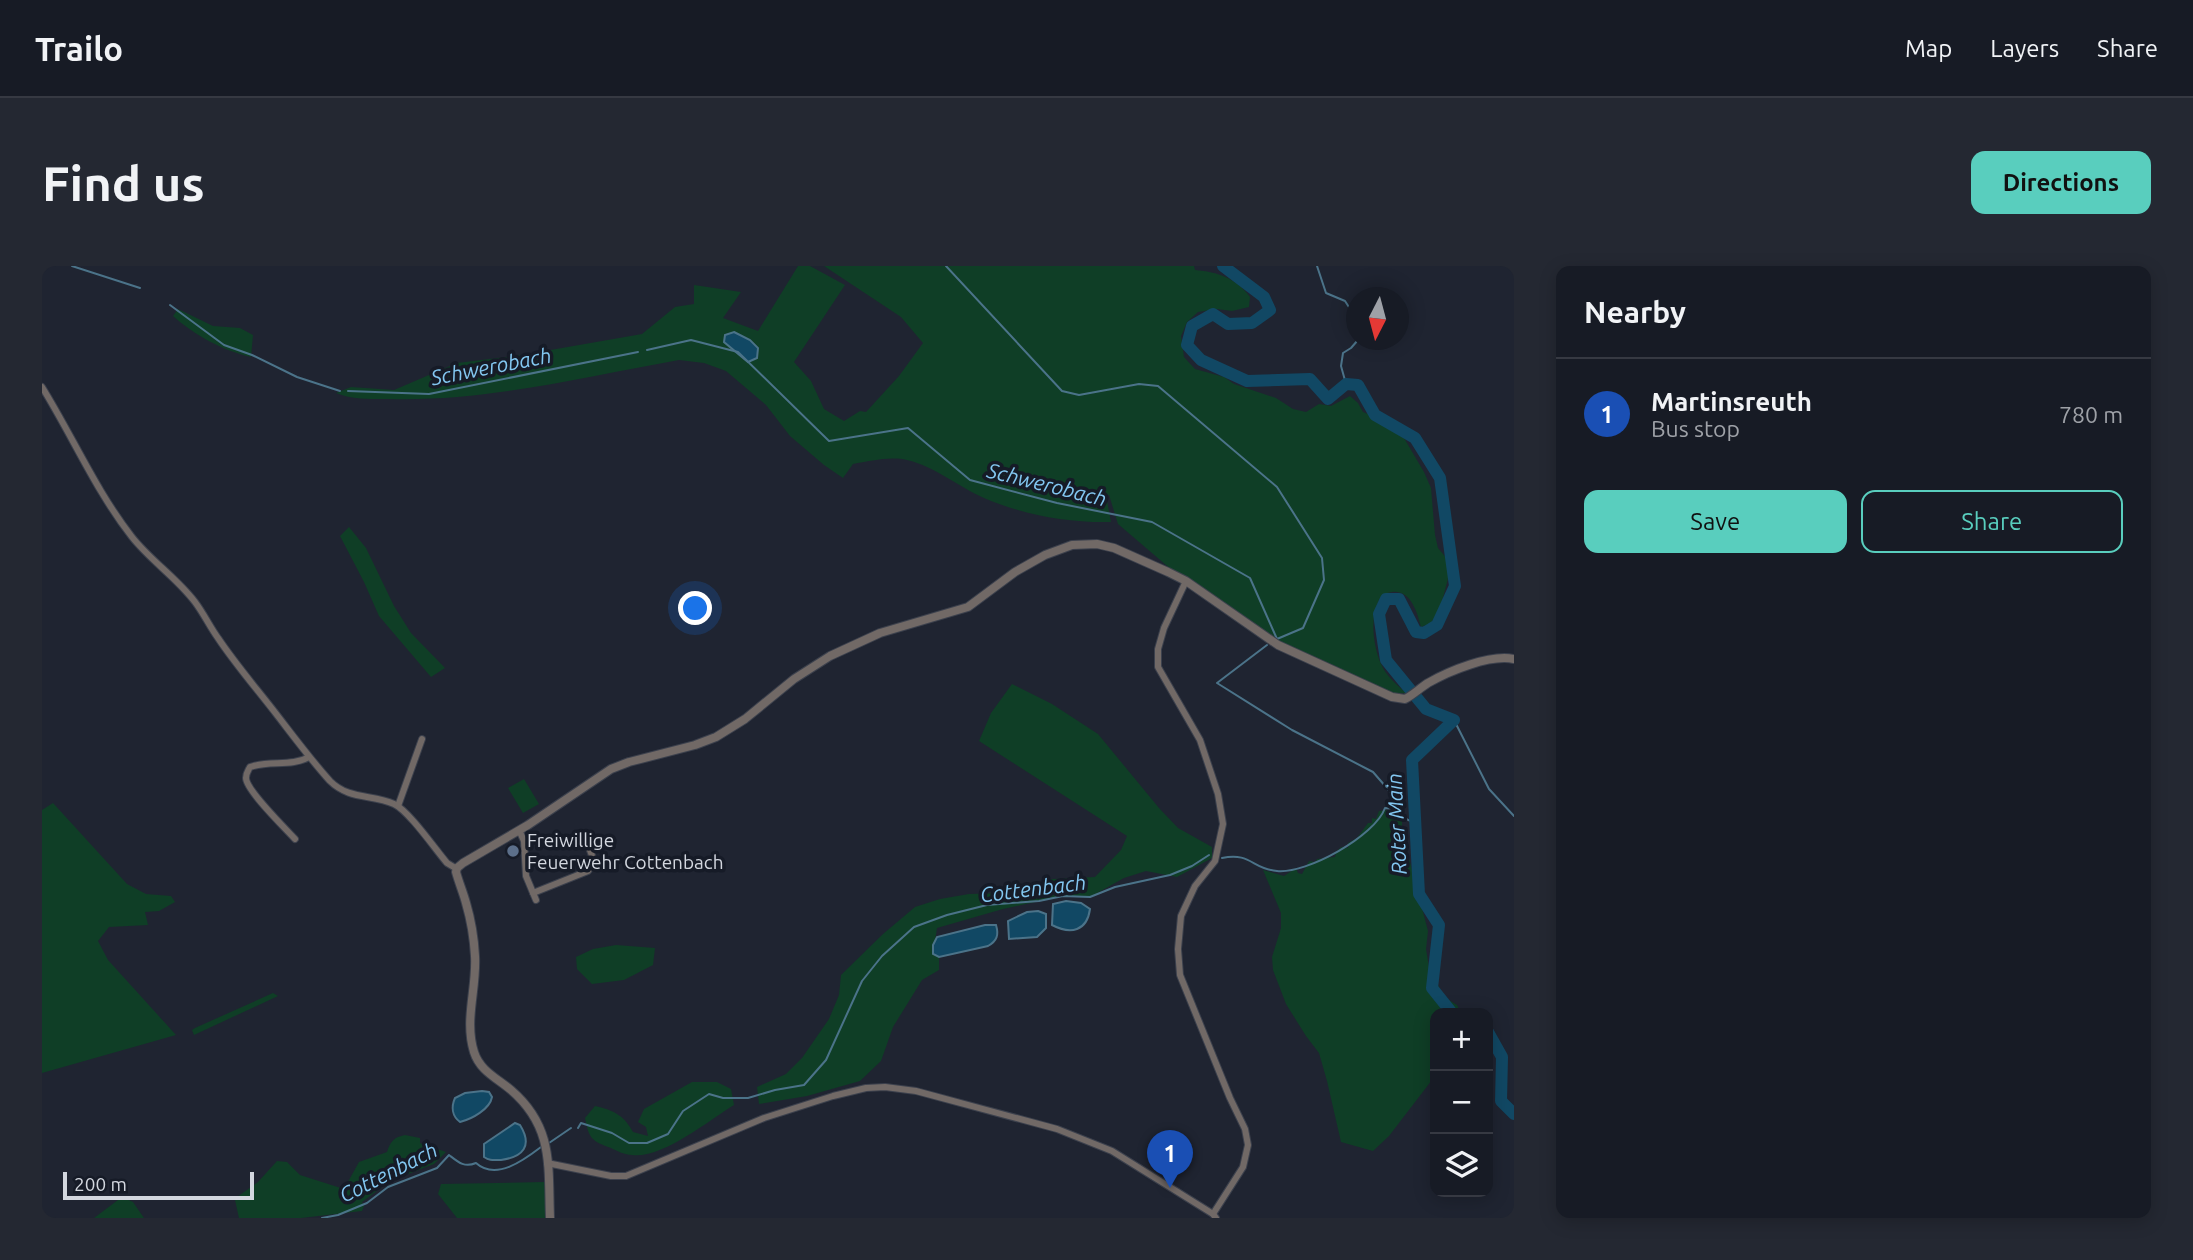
<!DOCTYPE html>
<html lang="en">
<head>
<meta charset="utf-8">
<style>
  :root { --surface:#171b25; --page:#242832; --text:#f1f3f6; --muted:#9ea1a7; --line:#363942; --accent:#59cebe }
  body { margin:0; font-family:Ubuntu,sans-serif; background:var(--page); color:var(--text) }
  .controls { position:absolute; right:21px; bottom:21px; display:grid; overflow:hidden; border-radius:14px; box-shadow:0 4px 18px #0003 }
  .controls button { width:63px; height:63px; display:grid; place-items:center; padding:0; border:0; border-bottom:2px solid var(--line); background:var(--surface); color:var(--text); font:35px sans-serif }
  .compass { position:absolute; left:1304px; top:21px; width:63px; height:63px; border-radius:50%; background:var(--surface); box-shadow:0 4px 18px #0003; rotate:186deg }
  .scale { position:absolute; left:21px; bottom:18px; width:191px; box-sizing:border-box; padding-left:7px; border:4px solid #d3d7df; border-top:0; font-size:19px; line-height:24px; white-space:nowrap; color:#d3d7df; -webkit-text-stroke:5px #161b27; paint-order:stroke }
  .you { position:absolute; left:654px; top:343px; width:24px; height:24px; margin:-18px; border:5px solid #fff; border-radius:50%; background:#1a73e8; box-shadow:0 0 0 10px #1a73e833 }
  .badge { display:grid; place-items:center; width:46px; height:46px; border-radius:50%; background:var(--accent); color:#fff; font-size:23px; font-weight:700 }
  .pin { position:absolute; translate:-50% -58px; filter:drop-shadow(0 2px 4px #0008) }
  .pin::after { content:''; position:absolute; top:37px; width:24px; height:21px; background:inherit; clip-path:polygon(0 0,100% 0,50% 100%) }
  .list { margin:0; padding:0; list-style:none }
  h2 { display:flex; justify-content:space-between; align-items:center; height:91px; margin:0; padding:0 28px; font-size:30px }
  h2 small { font-size:23px; font-weight:400; color:var(--muted) }
  .list li { display:grid; grid-template-columns:46px 1fr auto; gap:21px; align-items:center; box-sizing:border-box; height:112px; padding:0 28px; border-top:2px solid var(--line) }
  .list b { display:block; font-size:26px; white-space:nowrap }
  .list p { margin:0; font-size:23px; white-space:nowrap; color:var(--muted) }
  .list em { font-size:23px; font-style:normal; color:var(--muted) }
  .actions { display:flex; gap:14px; padding:21px 28px }
  .actions a { flex:1; padding:16px 0; border:2px solid var(--accent); border-radius:14px; text-align:center; font-size:24px; color:var(--accent) }
  .actions .main { background:var(--accent); color:#111 }
  .icon { flex:none; width:38px; height:38px; fill:none; stroke:currentColor; stroke-width:2; stroke-linecap:round; stroke-linejoin:round }
  .map { position:relative; flex:none; width:1472px; height:952px; overflow:hidden; border-radius:14px }
  header { display:flex; align-items:center; gap:42px; box-sizing:border-box; height:98px; padding:0 35px; background:var(--surface); border-bottom:2px solid var(--line) }
  header strong { font-size:33px }
  nav { display:flex; gap:38px; margin-inline-start:auto; font-size:24px }
  .intro { display:flex; align-items:center; justify-content:space-between; box-sizing:border-box; height:168px; padding:0 42px }
  h1 { margin:0; font-size:49px }
  .button { padding:18px 32px; border-radius:14px; background:var(--accent); color:#111; font-size:24px; font-weight:700 }
  main { display:flex; gap:42px; padding:0 42px }
  aside { flex:1; background:var(--surface); border-radius:14px; box-shadow:0 4px 18px #0003 }
  .map>svg:first-child { display:block }
</style>
</head>
<body>
<header>
<strong>Trailo</strong>
<nav><a>Map</a><a>Layers</a><a>Share</a></nav>
</header>
<div class="intro"><h1>Find us</h1><a class="button">Directions</a></div>
<main>
<div class="map">
<svg width="1472" height="952" viewBox="0 0 1472 952">
  <rect width="100%" height="100%" fill="#1f2431"/>
  <g fill="#0f3e26">
    <path d="M756,0H768L803,19L752,96L769,115L782,143L802,155L818,145L824,146L857,110L881,77L859,51L782,0H1152L1153,4C1176,6 1194,12 1208,31L1207,41L1190,45L1175,43L1156,46L1145,56L1139,70L1142,91L1153,103L1182,111L1192,118L1234,132L1251,143L1264,146L1277,138L1289,140L1308,130L1316,137L1321,146L1333,151L1362,172L1382,206L1389,222L1393,269L1396,282L1406,294L1408,305L1398,343L1389,357L1379,361C1375,346 1369,324 1350,326C1342,327 1338,330 1335,339C1328,356 1332,382 1339,398C1344,410 1355,419 1364,427L1353,428L1348,426L1293,400L1241,379L1131,305L1076,258L1067,229H1064L1069,256C1026,257 982,249 942,232C917,221 892,200 865,194C848,190 828,195 811,198L801,212L782,199L748,170L724,139L684,105L662,97L637,94C541,111 444,136 346,133C328,133 311,134 294,127L309,121L352,124L415,97L480,89L600,68L633,41L652,38V19L699,26L681,52L716,65Z"/>
    <path d="M136,43L171,60L198,62L211,69L209,91C182,85 152,69 131,50Z"/>
    <path d="M307,261L324,282L352,340L369,367L403,402L389,411L337,350L322,316L298,270Z"/>
    <path d="M970,418L1010,438L1056,468L1117,542L1136,562L1170,581V592L1135,611L1104,605L1082,612L1048,631L1021,630L961,643L895,662L891,688L897,691V704L880,714L851,761L839,795L818,815L765,830L717,838L715,821L744,808L760,792L787,753L797,729L799,709L841,668L873,641L898,633L927,628L963,627L1011,613L1053,611L1079,584L1085,570L937,475L949,447Z"/>
    <path d="M482,513L497,538L481,547L466,522Z"/>
    <path d="M11,537L85,618L104,628L129,630L133,636L117,645L103,646L106,659L67,661L56,675L66,694L134,769L0,807V544Z"/>
    <path d="M1349,544L1360,551V566L1386,665L1384,683L1387,701L1402,731L1415,739L1419,747H1393V810L1347,870L1331,885L1299,876L1285,815L1277,787L1264,770L1244,738L1231,704L1230,691L1239,662V647L1221,604L1242,610L1254,602L1256,607L1260,608L1267,595L1273,596L1275,593L1293,591L1294,586L1299,581L1306,582V577L1315,572L1326,557H1330V552L1334,553L1337,545Z"/>
    <path d="M574,679L613,682L611,699L582,714L550,718L535,703L534,691L551,683Z"/>
    <path d="M231,727L236,730L152,769L150,764L153,762Z"/>
    <path d="M650,816H675L689,823L692,839C666,855 620,893 590,889C583,889 575,885 569,882C549,875 547,872 543,852L553,840C571,844 582,849 591,866L606,870L604,861L596,856L602,843Z"/>
    <path d="M363,869L378,872V877L404,886L392,898L348,915L320,936L322,940L320,945L259,952H197L193,934L195,931L216,916L235,895L245,896L258,909L302,923L317,896L345,886C348,876 352,871 363,869Z"/>
    <path d="M503,916L504,952H415L396,928L399,918Z"/>
    <path d="M80,931L91,936L102,952H52Z"/>
  </g>
  <g fill="#114864" stroke="#4b7389" stroke-width="2">
    <path d="M692,66L708,74L716,82L715,92L706,96L682,76L683,69Z"/>
    <path d="M1024,635L1039,637L1048,643C1045,665 1029,669 1010,659L1011,638Z"/>
    <path d="M996,645L1004,648V662L995,671L967,673L966,655L985,646Z"/>
    <path d="M943,659H954C957,669 955,675 946,680L897,691L891,688V679L895,671Z"/>
    <path d="M440,825L447,826L450,831C448,843 430,853 418,856C410,850 409,841 413,832L423,827Z"/>
    <path d="M473,857L478,859C491,880 481,891 459,894C451,894 448,895 442,891V878Z"/>
  </g>
  <g fill="none" stroke-linecap="round" stroke-linejoin="round">
    <g stroke="#4b7389" stroke-width="2">
      <path d="M30,0L98,22"/>
      <path d="M1275,0L1284,27L1303,35L1314,52"/>
      <path d="M128,39L182,79L210,89L255,111L298,125"/>
      <path d="M605,84L649,74L696,86L787,175L866,162L928,214L1015,237L1110,256L1208,312L1235,373L1261,362L1282,314L1280,292L1235,221L1116,120L1097,118L1037,129L1020,125L904,0"/>
      <path d="M1304,118L1299,100L1301,87L1309,82L1316,74"/>
      <path d="M306,125L387,128L596,86"/>
      <path d="M1225,379L1175,417L1250,464L1331,506L1351,529L1350,542"/>
      <path d="M1412,454L1447,523L1472,550"/>
      <path d="M1180,592C1209,586 1210,603 1235,605C1265,608 1333,570 1343,542C1357,542 1360,554 1372,556"/>
      <path d="M536,862L539,857L570,867L587,877H605L626,868L641,845L667,828L681,832H706L733,824L762,819L784,794L820,715L840,690L872,661L905,649L945,639L997,635L1021,630L1048,631L1073,621L1128,609L1150,600L1167,589"/>
      <path d="M507,877L529,862"/>
      <path d="M280,952L296,949L325,937L346,921L395,902L407,889C416,896 422,902 434,897C454,915 482,894 499,881"/>
    </g>
    <g stroke="#114864" stroke-width="12">
      <path d="M1181,0L1222,31L1228,44L1210,57L1186,58L1171,48L1150,60L1145,79L1159,94L1205,115L1268,113L1286,133L1304,118L1316,119L1333,149L1373,172L1398,212L1413,320L1395,359L1382,367L1374,366L1357,333H1344L1337,348L1344,394L1384,443L1412,454L1370,494L1377,628L1397,659L1390,722L1410,747"/>
      <path d="M1446,766L1460,791L1459,835L1472,848"/>
    </g>
    <g stroke="#3c414d" stroke-width="8">
      <g id="minor">
        <path d="M0,121C31,171 54,225 90,271C109,295 135,312 153,336C162,348 168,361 176,372C194,399 215,423 235,449C252,471 269,494 288,515C307,534 330,528 352,538C367,545 393,583 405,597L415,603"/>
        <path d="M1144,315L1122,362L1116,383V401L1158,474L1176,528L1181,558L1173,595L1153,620L1139,650L1136,683L1138,709L1188,832L1203,863L1206,879L1201,901L1171,948"/>
        <path d="M356,540L380,473"/>
        <path d="M477,564L482,575L484,610L494,634"/>
        <path d="M253,573C243,562 204,524 204,512C204,507 206,505 208,501C227,494 250,501 267,491"/>
        <path d="M491,627L546,605L552,595L545,576"/>
        <path d="M505,897L569,910H584L722,852L791,830L824,822L843,821L874,825L1015,863L1070,885L1171,948L1174,952"/>
      </g>
    </g>
    <g stroke="#3c414d" stroke-width="10">
      <path id="tertiary" d="M508,952C506,900 512,861 469,824C455,812 438,805 432,786C422,754 435,722 433,690C432,672 429,654 424,637C421,626 417,617 414,606L415,602L421,597L486,559L569,503L587,496L653,479L674,471L703,453L752,413L788,390L838,367L926,341L973,306L1003,289L1030,279L1055,278L1072,282L1126,306L1144,315L1236,379L1350,431L1363,433C1371,429 1378,422 1386,417C1407,405 1448,388 1472,393"/>
    </g>
    <use href="#minor" stroke="#716966" stroke-width="6"/>
    <use href="#tertiary" stroke="#716966" stroke-width="8"/>
  </g>
  <circle fill="#5c6f8a" stroke="#161b27" stroke-width="2.5" cx="471" cy="585" r="7"/>
  <g text-anchor="middle" dominant-baseline="central" stroke-width="7" stroke-linejoin="round" paint-order="stroke">
    <g font-size="19" fill="#d3d7df" stroke="#161b27" text-anchor="start">
      <text x="485" y="574">Freiwillige<tspan x="485" dy="22">Feuerwehr Cottenbach</tspan></text>
    </g>
    <g font-size="21" font-style="italic" fill="#83c7f1" stroke="#161b27">
      <text transform="translate(449 100) rotate(-11)">Schwerobach</text>
      <text transform="translate(1005 218) rotate(14)">Schwerobach</text>
      <text transform="translate(1354 558) rotate(-93)">Roter Main</text>
      <text transform="translate(991 622) rotate(-7)">Cottenbach</text>
      <text transform="translate(346 906) rotate(-27)">Cottenbach</text>
    </g>
  </g>
</svg>
<div class="controls">
<button>+</button>
<button>−</button>
<button><svg class="icon" aria-label="layers" viewBox="0 0 24 24"><path d="M12 4l9 5-9 5-9-5zM3 14l9 5 9-5"/></svg></button>
</div>
<svg class="compass" viewBox="-18 -18 36 36"><path d="M0-13l5 13h-10z" fill="#e53935"/><path d="M0 13l5-13h-10z" fill="#9ea1a7"/></svg>
<div class="scale">200 m</div>
<div class="you"></div>
<div class="pin badge" style="left:1128px;top:922px;background:#1a4fb4">1</div>
</div>
<aside>
<h2>Nearby<small></small></h2>
<ul class="list">
<li><span class="badge" style="background:#1a4fb4">1</span><div><b>Martinsreuth</b><p>Bus stop</p></div><em>780 m</em></li>
</ul>
<div class="actions"><a class="main">Save</a><a>Share</a></div>
</aside>
</main>
</body>
</html>
